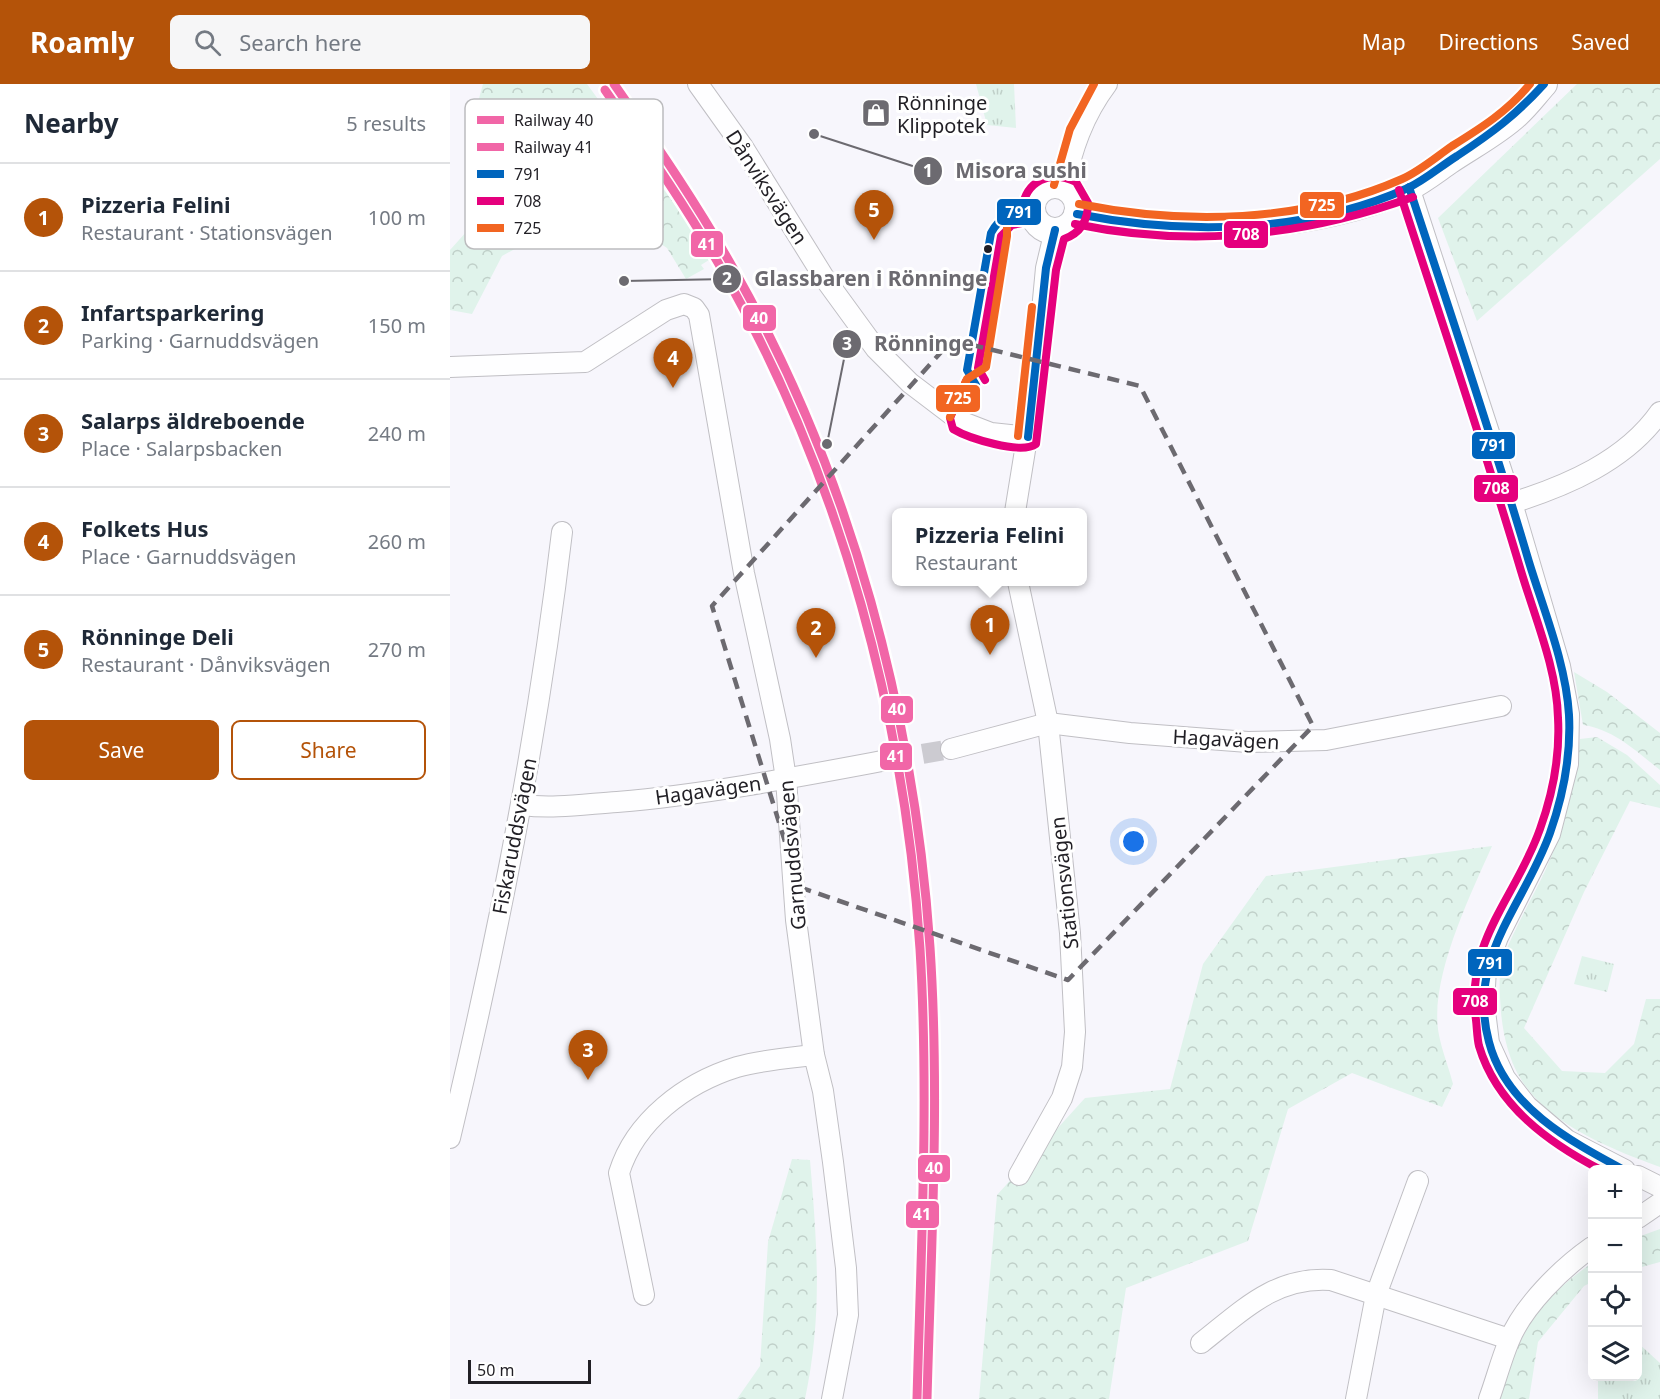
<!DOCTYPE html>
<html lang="en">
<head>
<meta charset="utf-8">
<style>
  :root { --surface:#fff; --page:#f6f6f7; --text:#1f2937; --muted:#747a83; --line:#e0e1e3; --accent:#b45309 }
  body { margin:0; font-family:"Noto Sans",sans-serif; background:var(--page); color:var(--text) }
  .controls { position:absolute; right:18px; bottom:18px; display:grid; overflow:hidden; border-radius:9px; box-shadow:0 6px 24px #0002 }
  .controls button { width:54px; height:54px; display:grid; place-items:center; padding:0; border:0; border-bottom:2px solid var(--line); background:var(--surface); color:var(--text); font:30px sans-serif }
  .scale { position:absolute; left:18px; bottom:15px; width:123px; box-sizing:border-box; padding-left:6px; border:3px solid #211f25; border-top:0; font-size:16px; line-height:21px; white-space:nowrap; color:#211f25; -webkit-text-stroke:4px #fff; paint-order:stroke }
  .you { position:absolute; left:684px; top:758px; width:21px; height:21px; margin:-15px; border:4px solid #fff; border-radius:50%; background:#1a73e8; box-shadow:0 0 0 9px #1a73e833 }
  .badge { display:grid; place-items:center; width:39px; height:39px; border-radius:50%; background:var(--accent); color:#fff; font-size:20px; font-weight:700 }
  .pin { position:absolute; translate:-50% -50px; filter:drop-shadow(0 2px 3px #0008) }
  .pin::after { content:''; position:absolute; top:32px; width:21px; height:18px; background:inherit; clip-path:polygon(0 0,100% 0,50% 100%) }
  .popup { position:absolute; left:442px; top:424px; width:195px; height:78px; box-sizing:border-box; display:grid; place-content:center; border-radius:9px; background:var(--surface); filter:drop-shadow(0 2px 4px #0005); font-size:20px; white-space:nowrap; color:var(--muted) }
  .popup b { font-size:22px; color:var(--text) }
  .popup::after { content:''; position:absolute; left:50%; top:100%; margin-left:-12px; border:12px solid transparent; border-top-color:var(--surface) }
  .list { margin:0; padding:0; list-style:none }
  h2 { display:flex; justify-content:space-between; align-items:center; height:78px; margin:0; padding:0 24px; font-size:26px }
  h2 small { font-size:20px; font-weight:400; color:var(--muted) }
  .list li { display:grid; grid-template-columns:39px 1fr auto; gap:18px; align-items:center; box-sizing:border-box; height:108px; padding:0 24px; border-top:2px solid var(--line) }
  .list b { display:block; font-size:22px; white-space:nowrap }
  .list p { margin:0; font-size:20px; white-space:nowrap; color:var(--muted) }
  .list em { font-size:20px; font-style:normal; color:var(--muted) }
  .actions { display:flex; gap:12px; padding:18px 24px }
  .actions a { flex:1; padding:14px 0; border:2px solid var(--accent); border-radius:9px; text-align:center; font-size:21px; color:var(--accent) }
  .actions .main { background:var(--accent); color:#fff }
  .icon { flex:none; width:33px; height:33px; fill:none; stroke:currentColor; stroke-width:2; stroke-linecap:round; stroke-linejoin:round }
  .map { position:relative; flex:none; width:1210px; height:1315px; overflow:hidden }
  header { display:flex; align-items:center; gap:36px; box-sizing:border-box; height:84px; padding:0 30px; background:var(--accent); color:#fff }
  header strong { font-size:28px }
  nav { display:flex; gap:33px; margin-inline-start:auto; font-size:21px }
  .search { width:420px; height:54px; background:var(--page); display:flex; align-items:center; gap:15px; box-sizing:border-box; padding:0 21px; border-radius:9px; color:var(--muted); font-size:22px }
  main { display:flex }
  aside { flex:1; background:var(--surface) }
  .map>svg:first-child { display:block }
</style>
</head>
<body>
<header>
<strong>Roamly</strong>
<div class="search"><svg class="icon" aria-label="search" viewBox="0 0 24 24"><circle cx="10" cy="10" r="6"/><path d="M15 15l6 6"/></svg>Search here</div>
<nav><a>Map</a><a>Directions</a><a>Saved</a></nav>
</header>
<main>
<aside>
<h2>Nearby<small>5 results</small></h2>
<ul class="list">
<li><span class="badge">1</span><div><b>Pizzeria Felini</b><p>Restaurant · Stationsvägen</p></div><em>100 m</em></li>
<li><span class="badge">2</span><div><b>Infartsparkering</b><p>Parking · Garnuddsvägen</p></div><em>150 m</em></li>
<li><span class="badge">3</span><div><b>Salarps äldreboende</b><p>Place · Salarpsbacken</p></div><em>240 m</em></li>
<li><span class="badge">4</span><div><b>Folkets Hus</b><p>Place · Garnuddsvägen</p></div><em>260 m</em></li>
<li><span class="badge">5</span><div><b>Rönninge Deli</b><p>Restaurant · Dånviksvägen</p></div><em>270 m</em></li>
</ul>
<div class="actions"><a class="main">Save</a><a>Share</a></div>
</aside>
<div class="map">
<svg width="1210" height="1315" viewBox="0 0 1210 1315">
  <defs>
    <pattern id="grass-tufts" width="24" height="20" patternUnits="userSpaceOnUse" patternTransform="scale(1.5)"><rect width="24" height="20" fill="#e0f3eb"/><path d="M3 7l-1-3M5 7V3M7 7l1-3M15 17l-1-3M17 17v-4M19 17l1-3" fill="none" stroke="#c0d0c9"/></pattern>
    <pattern id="forest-crowns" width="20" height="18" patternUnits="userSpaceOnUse" patternTransform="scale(1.5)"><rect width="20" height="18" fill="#e0f3eb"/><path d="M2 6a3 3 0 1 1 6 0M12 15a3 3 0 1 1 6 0" fill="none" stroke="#c0d0c9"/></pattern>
  </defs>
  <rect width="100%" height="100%" fill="#f7f6fc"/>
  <g fill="url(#grass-tufts)">
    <path d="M526,0H564L566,44L537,41Z"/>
    <path d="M1132,872L1164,880L1157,908L1124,900Z"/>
    <path d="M1188,1259L1210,1279V1315H1148V1293L1188,1292Z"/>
  </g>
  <g fill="url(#forest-crowns)">
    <path d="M33,0H137L244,147L259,176L251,181L254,185L236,195L217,164L148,119L52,172L22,230L0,226V166L43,118L18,54Z"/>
    <path d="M1127,0H1210V75L1027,237L988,134Z"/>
    <path d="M1124,588L1157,608L1210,649V686C1186,667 1163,645 1133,641Z"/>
    <path d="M1147,653L1177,671L1210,701V724L1180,717L1134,808L1074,944L1112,987L1155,989L1184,960L1196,915H1210V1083C1163,1066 1100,1041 1072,997C1059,977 1053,951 1051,928C1050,912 1048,893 1052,878C1060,852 1083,813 1095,787C1115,744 1125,701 1130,655Z"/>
    <path d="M1042,762C1020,812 978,897 989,951C992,967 999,984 1003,1000L992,1023L902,989L838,1025L798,1157L676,1204L659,1315H529L547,1111L635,1014L720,1005L753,880L816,792Z"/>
    <path d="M342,1075L360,1076C367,1161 373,1230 355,1315H287L310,1282L318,1158Z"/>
    <path d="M1210,1145V1178L1188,1184V1153Z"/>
    <path d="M1142,1179V1198L1134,1202L1088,1258L1079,1315H1046C1072,1249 1082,1221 1142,1179Z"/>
  </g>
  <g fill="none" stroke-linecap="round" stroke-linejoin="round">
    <path stroke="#cccbd1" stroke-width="20" stroke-dasharray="20 10" stroke-linecap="butt" d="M443,675L501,665"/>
    <g stroke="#c0bfc4" stroke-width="22">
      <g id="minor">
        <path d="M248,0L293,63L375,195L426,265L460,299L510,337L541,349L578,353"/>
        <path d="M614,103C622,65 633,32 657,0"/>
        <path d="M959,103L1062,419L1110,582L1119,630L1118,680L1100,750L1048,853L1036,885L1034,919L1039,959L1055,994L1077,1022L1117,1056L1175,1086"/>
        <path d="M0,283L135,278L216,226L234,220L244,224L249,231L294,489L330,655L336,695L346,836L364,971L373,1007L383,1078L396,1184L398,1231L382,1315"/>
        <path d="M1062,419C1116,402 1176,377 1210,328"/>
        <path d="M565,428L584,311L596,184L605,146"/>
        <path d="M568,498L598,639L620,849L625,948L622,983L612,1014L569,1091"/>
        <path d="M501,665L598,639L680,649L798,658L876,656L1051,622"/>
        <path d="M72,721C104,725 136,720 167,718C260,710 352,692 443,675"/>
        <path d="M0,1054C48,854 88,653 112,448"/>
        <path d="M1188,1092L1210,1103"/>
        <path d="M1188,1134L1210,1119"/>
        <path d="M194,1211L169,1089C185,1037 235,999 287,983C311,976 338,974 364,971"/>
        <path d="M751,1259C792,1227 825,1192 881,1196L1059,1255"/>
        <path d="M906,1315L926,1211L968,1097"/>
        <path d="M1039,1315C1046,1296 1051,1276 1059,1257C1073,1222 1112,1184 1142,1163"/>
      </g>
    </g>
    <g stroke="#c0bfc4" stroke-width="28">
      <g id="major">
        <circle cx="605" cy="124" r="23"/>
        <path d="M627,130C720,154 871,145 958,104C972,97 986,86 999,77C1021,62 1048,48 1067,30C1077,21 1085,10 1094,0"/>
      </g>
    </g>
    <use href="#minor" stroke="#fefeff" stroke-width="20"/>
    <use href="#major" stroke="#fefeff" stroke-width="26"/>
    <g stroke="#fff" stroke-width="12">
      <g id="bus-1">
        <path d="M959,103C1000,228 1042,352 1079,478C1094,527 1116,580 1119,631C1121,670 1113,712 1100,749C1074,822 1016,873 1039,958C1056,1023 1120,1057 1174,1086"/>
        <path d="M627,130C734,151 856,150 958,104C975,96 991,82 1007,72C1042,49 1066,31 1094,0"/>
        <path d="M526,301L517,286L541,149C550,132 564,127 582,127"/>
        <path d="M578,353L596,184L605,146"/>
      </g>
    </g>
    <g stroke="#fff" stroke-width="12">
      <g id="bus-2">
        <path d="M949,106C990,233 1033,359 1071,487C1085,534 1107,585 1108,634C1110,671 1103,709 1090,745C1066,814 1015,855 1026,936C1027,944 1027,954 1029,962C1047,1022 1099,1059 1151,1086"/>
        <path d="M625,140C740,164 852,153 963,113"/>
        <path d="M535,296L528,284L551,152L562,141L582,137"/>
        <path d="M516,297L500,334L503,345C518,354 571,371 586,360L606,186L614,155C631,149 638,136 638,119L626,98C600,85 576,97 572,125"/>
      </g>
    </g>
    <g stroke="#fff" stroke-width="12">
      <g id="bus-3">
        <path d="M604,101L620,45L644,0"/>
        <path d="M629,120C734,141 853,139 952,95C970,87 986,73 1002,62C1031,44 1058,27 1080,0"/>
        <path d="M500,333L517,295L536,283L557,152V128"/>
        <path d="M568,352L582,223"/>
      </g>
    </g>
    <use href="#bus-1" stroke="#0065bd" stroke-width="8"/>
    <use href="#bus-2" stroke="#e5007d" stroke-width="8"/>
    <use href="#bus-3" stroke="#f26522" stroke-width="8"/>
    <g stroke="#fff" stroke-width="14">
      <path id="rail-1" d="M164,0C208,63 251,126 288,193C402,396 464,631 480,863C490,1013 481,1165 477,1315"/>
    </g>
    <g stroke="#fff" stroke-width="14">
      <path id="rail-2" d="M155,6C199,69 242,131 279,198C392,400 455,635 470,865C479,1014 471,1165 467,1315"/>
    </g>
    <use href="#rail-1" stroke="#f166a7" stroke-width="9"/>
    <use href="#rail-2" stroke="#f166a7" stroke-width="9"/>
  </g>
  <path fill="none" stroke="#6c6a70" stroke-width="4.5" stroke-dasharray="12 8" stroke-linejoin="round" d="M502,256L690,302L863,642L618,896L349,803L262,522Z"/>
  <defs>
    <g id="shop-square" transform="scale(1.5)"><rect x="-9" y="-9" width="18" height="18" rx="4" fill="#6c6a70" stroke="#fff"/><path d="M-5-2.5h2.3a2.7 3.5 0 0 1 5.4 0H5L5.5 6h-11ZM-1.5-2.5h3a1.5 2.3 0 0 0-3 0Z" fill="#fff"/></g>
  </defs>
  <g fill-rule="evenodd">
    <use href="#shop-square" x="426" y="29"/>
  </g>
  <circle fill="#211f25" stroke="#fff" stroke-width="2" cx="538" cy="165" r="5"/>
  <g text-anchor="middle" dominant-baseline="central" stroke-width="6" stroke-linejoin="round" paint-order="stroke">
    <g font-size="20" fill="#211f25" stroke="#fff" text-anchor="start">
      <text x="447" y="18">Rönninge<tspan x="447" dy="23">Klippotek</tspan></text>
    </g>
    <g font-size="20" fill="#211f25" stroke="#fff">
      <text transform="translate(317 103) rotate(57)">Dånviksvägen</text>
      <text transform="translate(776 655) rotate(3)">Hagavägen</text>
      <text transform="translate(258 706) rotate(-8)">Hagavägen</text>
      <text transform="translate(64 752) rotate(-79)">Fiskaruddsvägen</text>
      <text transform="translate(342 771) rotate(-95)">Garnuddsvägen</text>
      <text transform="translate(614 799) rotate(-96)">Stationsvägen</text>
    </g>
  </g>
  <rect x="15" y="15" width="198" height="150" rx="9" fill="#fff" stroke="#bcbcbe" stroke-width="1.5"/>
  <rect x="27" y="32" width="27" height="8" fill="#f166a7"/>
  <rect x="27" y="59" width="27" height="8" fill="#f166a7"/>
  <rect x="27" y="86" width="27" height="8" fill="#0065bd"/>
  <rect x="27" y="113" width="27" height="8" fill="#e5007d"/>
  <rect x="27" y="140" width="27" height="8" fill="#f26522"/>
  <g font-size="16" fill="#211f25">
    <text x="64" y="42">Railway 40</text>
    <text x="64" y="69">Railway 41</text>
    <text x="64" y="96">791</text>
    <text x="64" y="123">708</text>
    <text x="64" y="150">725</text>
  </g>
  <path fill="none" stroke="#6c6a70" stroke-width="2" d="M364 50L478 87M174 197L277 195M377 360L397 260"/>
  <g fill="#6c6a70" stroke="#fff" stroke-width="2">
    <circle cx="364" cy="50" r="6"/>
    <circle cx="174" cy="197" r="6"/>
    <circle cx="377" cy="360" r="6"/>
    <circle cx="478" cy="87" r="15"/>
    <circle cx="277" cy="195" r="15"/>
    <circle cx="397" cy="260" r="15"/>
  </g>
  <g font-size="18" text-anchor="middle" font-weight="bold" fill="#fff">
    <text x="478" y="93">1</text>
    <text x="277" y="201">2</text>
    <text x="397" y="266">3</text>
  </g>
  <g font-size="21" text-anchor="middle" font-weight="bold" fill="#6c6a70" stroke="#fff" stroke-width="6" stroke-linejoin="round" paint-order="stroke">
    <text x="571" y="94">Misora sushi</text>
    <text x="421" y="202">Glassbaren i Rönninge</text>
    <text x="474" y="267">Rönninge</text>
  </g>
  <g stroke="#fff" stroke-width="2">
    <rect x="849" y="107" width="46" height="28" rx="6" fill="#f26522"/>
    <rect x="546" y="114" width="46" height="28" rx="6" fill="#0065bd"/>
    <rect x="773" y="136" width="46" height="29" rx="6" fill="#e5007d"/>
    <rect x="240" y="146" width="34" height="28" rx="6" fill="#f166a7"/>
    <rect x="292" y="220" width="35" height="28" rx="6" fill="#f166a7"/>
    <rect x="485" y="300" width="46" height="29" rx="6" fill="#f26522"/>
    <rect x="1021" y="347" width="45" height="29" rx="6" fill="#0065bd"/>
    <rect x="1023" y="390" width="46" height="29" rx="6" fill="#e5007d"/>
    <rect x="430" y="611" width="34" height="29" rx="6" fill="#f166a7"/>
    <rect x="429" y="658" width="34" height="29" rx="6" fill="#f166a7"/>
    <rect x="1017" y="864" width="46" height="29" rx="6" fill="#0065bd"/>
    <rect x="1002" y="903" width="46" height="29" rx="6" fill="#e5007d"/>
    <rect x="467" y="1070" width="34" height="29" rx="6" fill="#f166a7"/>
    <rect x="455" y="1116" width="35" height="29" rx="6" fill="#f166a7"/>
  </g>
  <g font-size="16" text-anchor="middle" font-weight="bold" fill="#fff">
    <text x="872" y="127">725</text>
    <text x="569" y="134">791</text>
    <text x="796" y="156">708</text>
    <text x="257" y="166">41</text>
    <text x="309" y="240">40</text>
    <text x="508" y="320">725</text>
    <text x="1043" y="367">791</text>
    <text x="1046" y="410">708</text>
    <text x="447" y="631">40</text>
    <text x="446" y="678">41</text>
    <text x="1040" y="885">791</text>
    <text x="1025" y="923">708</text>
    <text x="484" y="1090">40</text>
    <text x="472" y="1136">41</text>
  </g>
</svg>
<div class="controls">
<button>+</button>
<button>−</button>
<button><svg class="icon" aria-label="locate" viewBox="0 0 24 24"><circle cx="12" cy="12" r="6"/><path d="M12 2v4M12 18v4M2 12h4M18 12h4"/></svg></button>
<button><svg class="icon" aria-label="layers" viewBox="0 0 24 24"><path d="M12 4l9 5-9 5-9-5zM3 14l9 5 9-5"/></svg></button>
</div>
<div class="scale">50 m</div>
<div class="you"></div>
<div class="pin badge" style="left:540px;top:571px">1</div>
<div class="popup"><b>Pizzeria Felini</b>Restaurant</div>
<div class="pin badge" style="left:366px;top:574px">2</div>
<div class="pin badge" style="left:138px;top:996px">3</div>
<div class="pin badge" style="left:223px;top:304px">4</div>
<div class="pin badge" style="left:424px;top:156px">5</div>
</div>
</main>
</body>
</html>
